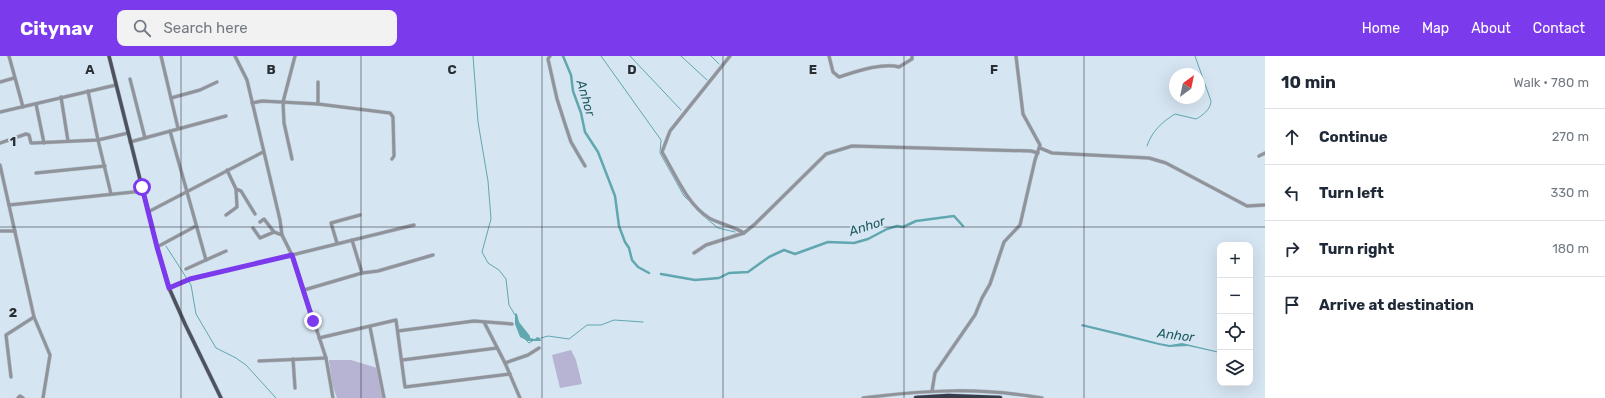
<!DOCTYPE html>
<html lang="en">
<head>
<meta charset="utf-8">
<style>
  :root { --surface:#fff; --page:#f2f2f3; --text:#1f2937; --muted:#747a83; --line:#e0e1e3; --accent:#7c3aed }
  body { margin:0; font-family:Rubik,sans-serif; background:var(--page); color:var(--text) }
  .controls { position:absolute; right:12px; bottom:12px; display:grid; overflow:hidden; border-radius:8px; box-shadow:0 4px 16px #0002 }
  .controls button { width:36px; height:36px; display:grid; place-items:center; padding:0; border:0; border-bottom:1px solid var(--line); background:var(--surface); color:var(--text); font:20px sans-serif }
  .compass { position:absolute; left:1169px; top:12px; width:36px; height:36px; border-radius:50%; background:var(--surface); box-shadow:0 4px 16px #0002; rotate:33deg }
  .stop { position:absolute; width:12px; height:12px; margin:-9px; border:3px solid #7c3aed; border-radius:50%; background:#fff }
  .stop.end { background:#7c3aed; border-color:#fff; box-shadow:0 1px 4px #0008 }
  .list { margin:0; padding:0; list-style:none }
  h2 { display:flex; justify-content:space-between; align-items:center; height:52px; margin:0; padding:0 16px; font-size:17px }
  h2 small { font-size:13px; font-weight:400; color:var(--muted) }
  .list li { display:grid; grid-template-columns:26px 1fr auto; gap:12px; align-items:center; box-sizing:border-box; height:56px; padding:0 16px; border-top:1px solid var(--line) }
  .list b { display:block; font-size:15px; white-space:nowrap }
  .list em { font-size:13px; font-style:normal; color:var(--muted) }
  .icon { flex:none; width:22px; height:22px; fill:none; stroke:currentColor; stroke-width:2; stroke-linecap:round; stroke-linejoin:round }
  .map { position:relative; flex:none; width:1265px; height:342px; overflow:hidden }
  header { display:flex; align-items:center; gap:24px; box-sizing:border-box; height:56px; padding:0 20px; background:var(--accent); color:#fff }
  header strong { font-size:19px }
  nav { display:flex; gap:22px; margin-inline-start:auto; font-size:14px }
  .search { width:280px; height:36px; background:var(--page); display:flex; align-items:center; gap:10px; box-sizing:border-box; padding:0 14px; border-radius:8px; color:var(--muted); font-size:15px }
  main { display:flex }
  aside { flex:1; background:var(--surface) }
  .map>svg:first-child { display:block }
</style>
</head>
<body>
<header>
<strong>Citynav</strong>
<div class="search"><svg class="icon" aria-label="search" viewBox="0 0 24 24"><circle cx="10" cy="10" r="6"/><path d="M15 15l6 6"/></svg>Search here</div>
<nav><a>Home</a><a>Map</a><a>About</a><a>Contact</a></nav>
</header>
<main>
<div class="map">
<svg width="1265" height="342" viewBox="0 0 1265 342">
  <rect width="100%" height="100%" fill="#d6e5f2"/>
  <g fill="#b6b3d3">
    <path d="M571,294L576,304L582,328L560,332L552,299Z"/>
    <path d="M329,304H351L377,312L383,342H337L332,328Z"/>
  </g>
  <g fill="#60a7b0">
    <path d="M515,257L517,258L519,266L530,280V282L535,283L537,281L540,282L541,285H528L520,281L515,268Z"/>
    <path d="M1082,268L1124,278L1159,287L1170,289L1182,287L1220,296V297L1188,290L1169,291L1159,289L1081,270Z"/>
  </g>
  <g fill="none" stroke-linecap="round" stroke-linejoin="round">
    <g stroke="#60a7b0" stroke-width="1">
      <path d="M473,0L478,66L488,125L491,163L482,196L488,207L499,214L506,223L509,249L515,259"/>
      <path d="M601,0L661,84L660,97L684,140L692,148"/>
      <path d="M630,0L681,54"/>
      <path d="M681,0L707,24"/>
      <path d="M711,0L719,8"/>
      <path d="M1147,90C1152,75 1162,66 1175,58L1196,63C1202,60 1211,53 1211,45L1195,0"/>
      <path d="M701,158L718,172L735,176"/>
      <path d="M166,190L191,229L196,258L216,292L236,302L246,309L276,342"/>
      <path d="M524,282L529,287L534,284"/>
      <path d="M541,282L548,280L569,283L587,269H601L614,264L643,266"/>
    </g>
    <g stroke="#60a7b0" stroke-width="2.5">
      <path d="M563,0L571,19L573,35L581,57L585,76L598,96L615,140L619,170L625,186L629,192L632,204L638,211L649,217"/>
      <path d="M661,218L695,224L719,222L729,217L748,216L769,201L784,194L795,198L828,186L854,187L868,183L887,173L897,170L903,171L916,165L954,160L963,170"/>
    </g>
    <g stroke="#b3c0cc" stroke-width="4">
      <g id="minor">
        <path d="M9,0L23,51"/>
        <path d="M161,0L178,72"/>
        <path d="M235,0L247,24L280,164L282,179L292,199L326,302L333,342"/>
        <path d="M550,0L548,3L557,43L566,71L571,86L585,110"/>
        <path d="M730,0L670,75L662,96C675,118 687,148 709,162C720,168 733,170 744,177"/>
        <path d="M829,0L833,16L839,21C855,16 883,6 899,11L912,3V0"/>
        <path d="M130,23L145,82"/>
        <path d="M0,26L14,22"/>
        <path d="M88,35L98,84L111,138"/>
        <path d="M61,41L68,85"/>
        <path d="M171,42L200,34L217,26"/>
        <path d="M252,47L262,45L318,48L390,57L393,61L394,100L392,103"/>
        <path d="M36,48L44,87"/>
        <path d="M318,48V26"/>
        <path d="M0,56L116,29"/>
        <path d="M170,75L206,204"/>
        <path d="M130,86L226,60"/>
        <path d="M0,87L26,78L29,79L31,87H33L98,84L128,77"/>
        <path d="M1040,92L1052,97L1149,102L1166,107L1247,150L1265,149"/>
        <path d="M1259,100L1265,97"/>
        <path d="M292,103L284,67L283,46L295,0"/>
        <path d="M0,109L34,261L50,299L43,342"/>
        <path d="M36,117L105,110"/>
        <path d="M236,133L241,135L255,158"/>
        <path d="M9,149L143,135"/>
        <path d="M148,156L263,96"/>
        <path d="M226,159L237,151L236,133L227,114"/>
        <path d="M260,166L264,163L274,176L282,179"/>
        <path d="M253,172L260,182L274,176"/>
        <path d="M0,175H15"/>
        <path d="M352,184L362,217"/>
        <path d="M337,187L331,167L360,159"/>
        <path d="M157,191L196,170"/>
        <path d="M694,197L706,189L744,177L755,168L826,98L852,90L1031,95L1038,97"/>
        <path d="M186,213L226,195"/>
        <path d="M169,232L190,223L292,199L414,169"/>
        <path d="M304,234L362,217L378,215L433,199"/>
        <path d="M484,266L505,307L520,342"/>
        <path d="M370,271L384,342"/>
        <path d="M398,275L474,265L512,268"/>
        <path d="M319,282L396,264L405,331L510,318"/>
        <path d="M293,303L295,332"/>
        <path d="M402,304L497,292"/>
        <path d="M259,305L326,302"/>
        <path d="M505,307L528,299L539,292"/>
        <path d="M11,321L6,279L34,261"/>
        <path d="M932,335L935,317L975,259L982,242L990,228L1004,186L1020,169L1035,104L1040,89L1023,58L1016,0"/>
        <path d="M18,342L20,340L23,342"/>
        <path d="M863,342C925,334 980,331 1042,342"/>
      </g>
    </g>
    <g stroke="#b3c0cc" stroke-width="4.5">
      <path id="major" d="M109,0L157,191L169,232L185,268L221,342"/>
    </g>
    <g stroke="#b3c0cc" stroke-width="5.5">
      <path id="highway" d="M916,342L948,340L1000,342"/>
    </g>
    <use href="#minor" stroke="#90939a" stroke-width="3"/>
    <use href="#major" stroke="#4d525e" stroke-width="3.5"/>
    <use href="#highway" stroke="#363c49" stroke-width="4.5"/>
  </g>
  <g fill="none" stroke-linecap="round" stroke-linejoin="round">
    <path stroke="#7c3aed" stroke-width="5" d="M142,131L157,191L169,232L190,223L292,199L313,265"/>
  </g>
  <path fill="none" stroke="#292e33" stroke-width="1" stroke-opacity="0.55" d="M181,0V342M361,0V342M542,0V342M723,0V342M904,0V342M1084,0V342M0,171H1265"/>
  <g text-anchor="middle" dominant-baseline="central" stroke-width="4" stroke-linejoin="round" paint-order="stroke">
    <g font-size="13" font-style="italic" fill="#1f5b62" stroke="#d6e5f2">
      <text transform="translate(586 42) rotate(74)">Anhor</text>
      <text transform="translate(867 170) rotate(-18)">Anhor</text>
      <text transform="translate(1176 279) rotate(7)">Anhor</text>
    </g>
  </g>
  <g font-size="13" text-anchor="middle" font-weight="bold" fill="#292e33" stroke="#d6e5f2" stroke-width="4" stroke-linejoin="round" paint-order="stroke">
    <text x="90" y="18">A</text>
    <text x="271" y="18">B</text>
    <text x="452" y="18">C</text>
    <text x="632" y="18">D</text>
    <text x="813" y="18">E</text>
    <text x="994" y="18">F</text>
    <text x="13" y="90">1</text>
    <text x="13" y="261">2</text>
  </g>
</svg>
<div class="controls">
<button>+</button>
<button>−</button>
<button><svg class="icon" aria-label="locate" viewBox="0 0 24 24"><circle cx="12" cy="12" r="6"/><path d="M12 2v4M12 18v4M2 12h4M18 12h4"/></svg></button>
<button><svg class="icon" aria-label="layers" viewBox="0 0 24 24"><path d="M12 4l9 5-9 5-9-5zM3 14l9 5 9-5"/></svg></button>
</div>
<svg class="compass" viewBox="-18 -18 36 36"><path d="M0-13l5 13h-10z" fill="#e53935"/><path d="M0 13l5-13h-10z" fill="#747a83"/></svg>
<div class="stop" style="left:142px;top:131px"></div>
<div class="stop end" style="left:313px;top:265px"></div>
</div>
<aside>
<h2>10 min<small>Walk · 780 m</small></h2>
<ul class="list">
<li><svg class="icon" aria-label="ahead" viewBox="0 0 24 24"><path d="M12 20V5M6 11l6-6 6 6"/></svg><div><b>Continue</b></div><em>270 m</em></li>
<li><svg class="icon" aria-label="left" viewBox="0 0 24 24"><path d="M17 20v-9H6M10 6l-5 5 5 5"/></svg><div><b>Turn left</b></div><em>330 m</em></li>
<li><svg class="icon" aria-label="right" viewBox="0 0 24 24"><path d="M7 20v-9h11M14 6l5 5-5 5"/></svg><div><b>Turn right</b></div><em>180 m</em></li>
<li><svg class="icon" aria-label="arrive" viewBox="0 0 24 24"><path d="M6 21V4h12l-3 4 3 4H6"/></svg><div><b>Arrive at destination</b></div></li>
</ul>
</aside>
</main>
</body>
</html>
